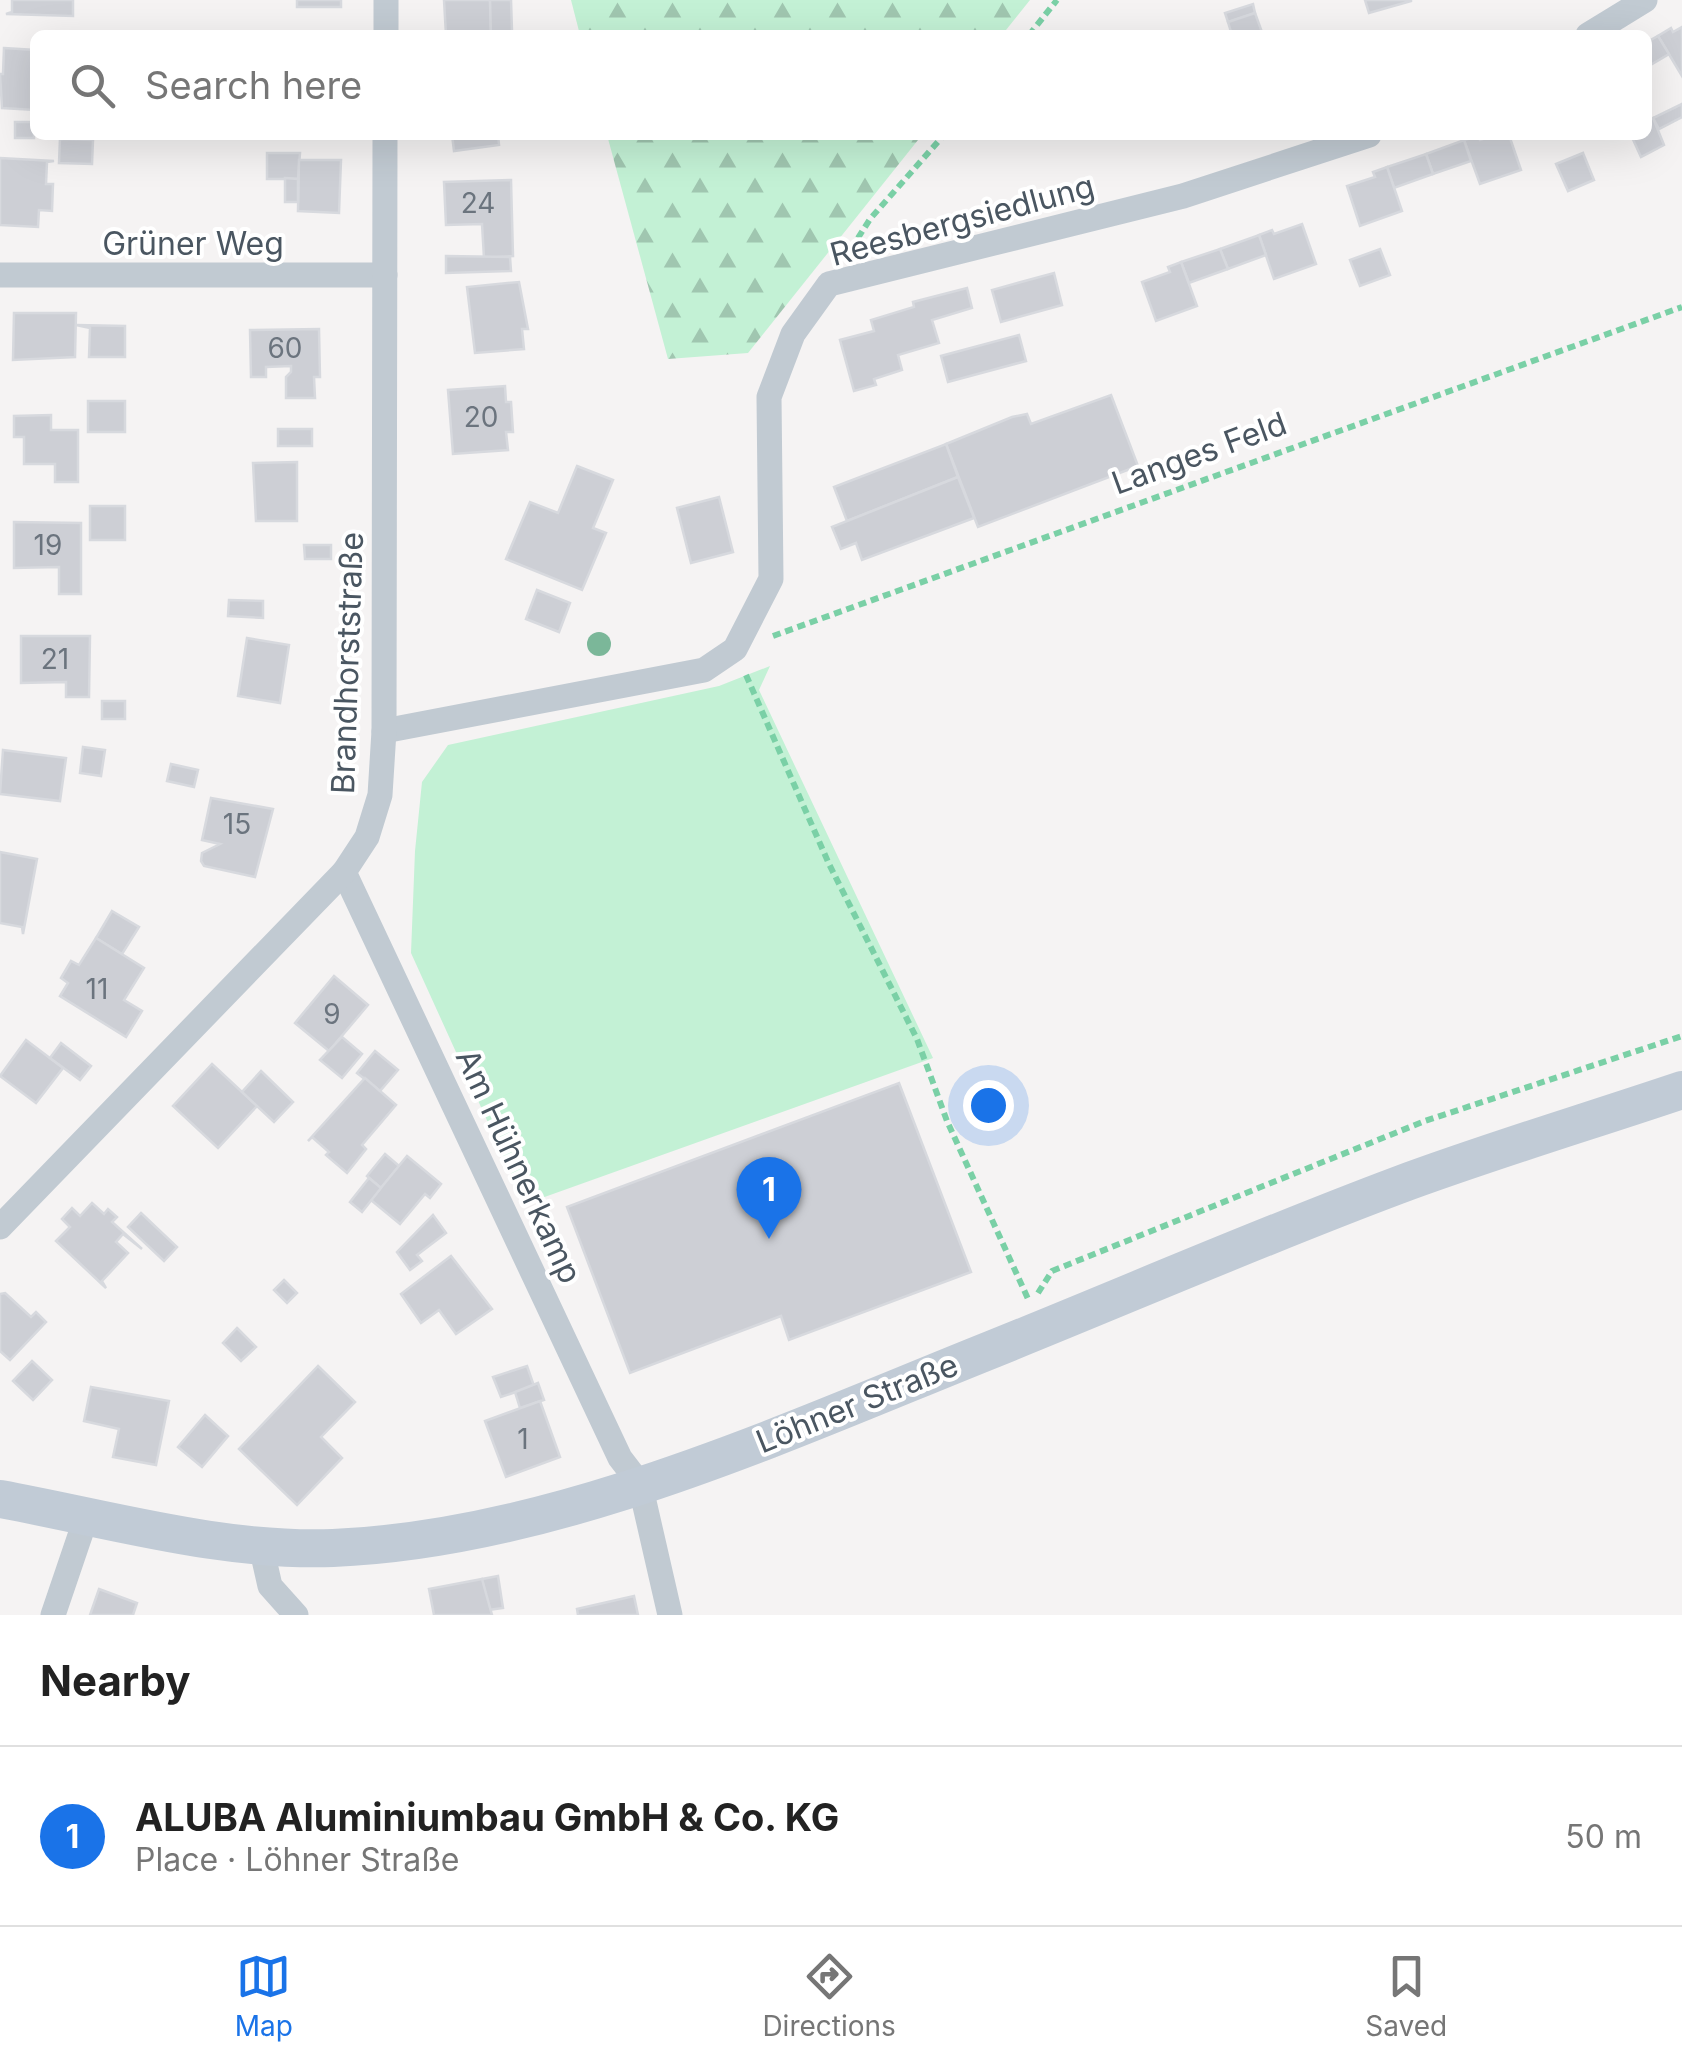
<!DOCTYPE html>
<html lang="en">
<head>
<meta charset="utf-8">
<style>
  :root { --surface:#fff; --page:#f2f2f2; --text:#222; --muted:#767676; --line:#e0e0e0; --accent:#1a73e8 }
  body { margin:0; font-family:Inter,sans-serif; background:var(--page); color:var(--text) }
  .you { position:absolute; left:988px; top:1105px; width:35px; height:35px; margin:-25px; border:8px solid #fff; border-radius:50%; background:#1a73e8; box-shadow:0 0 0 15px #1a73e833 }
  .badge { display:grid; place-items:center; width:65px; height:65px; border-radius:50%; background:var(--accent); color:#fff; font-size:32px; font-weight:700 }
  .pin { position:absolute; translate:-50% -82px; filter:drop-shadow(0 2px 5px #0008) }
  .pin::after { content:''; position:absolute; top:52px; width:35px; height:30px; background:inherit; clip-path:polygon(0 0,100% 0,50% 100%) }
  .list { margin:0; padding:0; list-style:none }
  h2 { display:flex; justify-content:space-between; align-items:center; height:130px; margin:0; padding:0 40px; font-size:42px }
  h2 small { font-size:32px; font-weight:400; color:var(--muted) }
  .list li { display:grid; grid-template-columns:65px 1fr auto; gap:30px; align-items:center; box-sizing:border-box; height:180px; padding:0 40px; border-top:2px solid var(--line) }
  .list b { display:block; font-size:38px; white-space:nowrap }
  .list p { margin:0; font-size:32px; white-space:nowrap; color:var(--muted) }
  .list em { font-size:32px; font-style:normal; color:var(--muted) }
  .icon { flex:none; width:55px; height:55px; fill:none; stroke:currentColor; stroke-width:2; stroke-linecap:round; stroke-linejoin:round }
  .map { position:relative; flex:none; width:1682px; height:1615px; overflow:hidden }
  .search { position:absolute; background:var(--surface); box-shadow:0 10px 40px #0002; left:30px; right:30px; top:30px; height:110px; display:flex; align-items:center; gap:25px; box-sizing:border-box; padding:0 35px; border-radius:15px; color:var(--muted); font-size:38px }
  .sheet { height:310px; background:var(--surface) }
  nav { display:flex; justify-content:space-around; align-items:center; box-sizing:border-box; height:140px; border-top:2px solid var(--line); background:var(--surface); font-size:28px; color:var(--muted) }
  nav a { display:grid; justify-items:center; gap:5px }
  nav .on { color:var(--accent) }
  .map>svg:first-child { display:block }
</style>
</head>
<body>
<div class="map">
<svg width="1682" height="1615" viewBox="0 0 1682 1615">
  <defs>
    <pattern id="forest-firs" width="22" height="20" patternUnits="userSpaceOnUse" patternTransform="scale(2.5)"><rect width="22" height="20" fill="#c3f1d5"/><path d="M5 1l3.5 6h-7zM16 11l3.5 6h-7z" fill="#a0c6b0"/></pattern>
  </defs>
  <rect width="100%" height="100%" fill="#f5f3f3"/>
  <path fill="#c3f1d5" d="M770,666L759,690L933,1058L525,1204L411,953L415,851L422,782L448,745L719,686Z"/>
  <g fill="url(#forest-firs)">
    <path d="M571,0H1030L1002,35H580Z"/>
    <path d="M607,135H922L748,353L668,359Z"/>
  </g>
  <g fill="#cdcfd5" stroke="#d7d9de" stroke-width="2.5">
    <path d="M12,0H73V16L6,14L12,12Z"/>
    <rect x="297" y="0" width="44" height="7"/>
    <path d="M444,0H490L491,35H446Z"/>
    <path d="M490,0H511L512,31L509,35H491Z"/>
    <path d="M1365,0H1411V1L1369,13Z"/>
    <path d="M1253,4L1255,13L1228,22L1225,13Z"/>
    <path d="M1255,13L1263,35H1232L1228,22Z"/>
    <path d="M1682,27V76L1658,36L1671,28L1673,32Z"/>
    <path d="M1658,36L1669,54L1647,67V42Z"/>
    <path d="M4,48L35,50V110L2,108L0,74H3Z"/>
    <path d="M1682,104V117L1659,129L1653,118Z"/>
    <path d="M1653,118L1664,145L1641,157L1631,135H1647V121Z"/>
    <rect x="15" y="122" width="19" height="16"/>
    <path d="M452,135H498L499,145L454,151Z"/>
    <path d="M1495,135H1509L1521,170L1480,184L1464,140L1478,136L1480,140Z"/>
    <path d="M60,139L93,140L92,164L59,163Z"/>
    <path d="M1464,140L1471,161L1433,174L1426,154Z"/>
    <path d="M267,153H300L298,179H267Z"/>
    <path d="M1583,153L1594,180L1568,191L1556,164Z"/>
    <path d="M1426,154L1433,174L1394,188L1387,167Z"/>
    <path d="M0,158L54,161L47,162L46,184H53L52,211L39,210L38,227L0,225Z"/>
    <path d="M299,160H341L339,213L298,211Z"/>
    <path d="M1387,167L1402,211L1360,226L1347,186L1375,177L1373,172Z"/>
    <path d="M285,178L298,179V202H285Z"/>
    <path d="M511,180L513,256L484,258L482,224L446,225L444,182Z"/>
    <path d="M1302,224L1316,264L1274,279L1259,235L1272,230L1274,234Z"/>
    <path d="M1259,235L1266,255L1228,269L1220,249Z"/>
    <path d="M1220,249L1228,269L1189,283L1181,262Z"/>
    <path d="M1380,249L1390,275L1360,286L1350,260Z"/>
    <path d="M446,256L510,257L511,271L446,273Z"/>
    <path d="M1181,262L1197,306L1156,321L1142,282L1170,272L1168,267Z"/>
    <path d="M1054,273L1062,305L1001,322L992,290Z"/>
    <path d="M519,282L528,329H522L524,349L475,353L467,287Z"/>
    <path d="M967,288L972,308L932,320L939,343L898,355L902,370L874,379L876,385L854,391L840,340L874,331L871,320L914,307L913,302Z"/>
    <path d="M14,313H76L75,357L13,360Z"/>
    <path d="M76,325L125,326V357H89L90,328Z"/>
    <path d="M319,329L320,377H314L315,398H286V377L291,372V366L266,367V377H251L250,330Z"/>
    <path d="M1019,335L1026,361L948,382L941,356Z"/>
    <path d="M505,386L506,402H511L513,432H506L508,450L453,454L448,390Z"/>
    <path d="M1111,395L1138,466L978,527L946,444L1012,417L1027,414L1031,424Z"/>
    <rect x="88" y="401" width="37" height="31"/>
    <path d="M51,415V430H78V482H55V464H24V437H14V416Z"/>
    <rect x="278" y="429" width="34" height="17"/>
    <path d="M946,444L958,477L847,521L834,487Z"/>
    <path d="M297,462V521H256L253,463Z"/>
    <path d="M577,466L613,480L593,528L606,533L582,590L506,559L530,502L558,513Z"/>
    <path d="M958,477L974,518L862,560L856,543L841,549L832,527Z"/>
    <path d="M719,497L733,552L691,563L677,508Z"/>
    <rect x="90" y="506" width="35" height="34"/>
    <path d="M14,522L81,523V594H59V567L14,568Z"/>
    <path d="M304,545H331V559H305Z"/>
    <path d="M537,590L570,603L559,632L526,619Z"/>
    <path d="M229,600L263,601V618L228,616Z"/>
    <path d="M21,636H90L89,697H66V682L21,683Z"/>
    <path d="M247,638L289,645L280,703L238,696Z"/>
    <rect x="102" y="701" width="23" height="18"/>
    <path d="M83,747L105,750L101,776L80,773Z"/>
    <path d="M3,750L66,758L60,801L0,794Z"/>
    <path d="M171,764L198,770L194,787L167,781Z"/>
    <path d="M211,798L273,809L255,877L204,866L201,861L202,853L220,844L202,840Z"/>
    <path d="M0,852L37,859L23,934L22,927L0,923Z"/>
    <path d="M112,911L139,927L122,954L96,938Z"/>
    <path d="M96,938L144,968L124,1000L142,1011L126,1037L60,996L68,983L61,978L71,961L79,965Z"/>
    <path d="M334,976L368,1005L329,1051L295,1023Z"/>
    <path d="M342,1037L362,1054L342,1078L320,1060Z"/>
    <path d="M26,1040L63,1068L36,1103L0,1076Z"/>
    <path d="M61,1043L91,1066L80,1080L50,1058Z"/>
    <path d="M375,1051L398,1070L380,1091L357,1073Z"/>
    <path d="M212,1064L257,1106L218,1148L173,1106Z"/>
    <path d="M261,1071L293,1102L274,1122L242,1092Z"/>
    <path d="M365,1078L396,1105L362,1145L366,1149L347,1173L326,1155L329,1152L312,1137L308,1141Z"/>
    <path d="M899,1083L971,1272L789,1340L781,1316L630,1373L567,1207Z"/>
    <path d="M385,1154L399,1166L381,1188L367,1176Z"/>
    <path d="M407,1156L441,1184L430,1198L425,1194L400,1224L371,1200Z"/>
    <path d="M369,1178L381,1188L362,1212L350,1202Z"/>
    <path d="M92,1203L104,1214L108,1209L117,1217L112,1222L142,1249L123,1234L116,1242L128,1253L102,1281L106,1288L56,1241L70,1227L62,1219L72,1208L80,1216Z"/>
    <path d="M141,1213L177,1247L164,1261L128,1227Z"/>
    <path d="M433,1215L446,1233L417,1255L422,1261L410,1270L397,1252Z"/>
    <path d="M451,1256L492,1309L456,1334L439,1310L421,1323L401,1294Z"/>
    <path d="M284,1280L297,1293L287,1303L274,1290Z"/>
    <path d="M5,1293L31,1317L36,1312L46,1322L10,1360L0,1351V1294Z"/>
    <path d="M237,1328L256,1347L241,1361L223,1343Z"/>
    <path d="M32,1361L52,1380L33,1400L13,1381Z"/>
    <path d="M318,1366L355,1402L321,1437L342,1458L297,1505L239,1449Z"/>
    <path d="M527,1366L534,1386L501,1397L493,1377Z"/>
    <path d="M538,1383L544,1400L520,1408L515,1392Z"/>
    <path d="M91,1387L169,1401L156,1465L113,1457L119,1429L84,1421Z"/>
    <path d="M540,1401L560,1457L506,1477L485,1421Z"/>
    <path d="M205,1415L228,1436L202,1467L178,1447Z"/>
    <path d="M498,1576L503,1608L488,1610L482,1579Z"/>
    <path d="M482,1579L492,1615H434L429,1589Z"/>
    <path d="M99,1589L137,1603L133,1615H90Z"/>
    <path d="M634,1596L638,1615H578L577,1609Z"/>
  </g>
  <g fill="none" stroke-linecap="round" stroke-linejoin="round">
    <g stroke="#7ad0a6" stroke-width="6" stroke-dasharray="8 5" stroke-linecap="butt">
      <path d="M1029,35L1057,0"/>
      <path d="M851,249L870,219L944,135"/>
      <path d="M773,636L1682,307"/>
      <path d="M746,675L829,864L917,1039L947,1121L1029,1301"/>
      <path d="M1038,1293L1052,1271L1425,1121L1682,1036"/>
    </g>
    <g stroke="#c1cad2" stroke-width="25">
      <path d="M386,35V0"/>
      <path d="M1588,35L1645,0"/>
      <path d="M0,275H385"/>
      <path d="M384,731L704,670L735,649L771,579L769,397L793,334L829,284L1183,196L1369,135"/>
      <path d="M344,872L620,1458L640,1484L670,1615"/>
      <path d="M0,1227L344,872L367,837L380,795L384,731L385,135"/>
      <path d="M261,1546L270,1586L296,1615"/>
      <path d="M53,1615L87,1515"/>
    </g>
    <path stroke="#c1cbd6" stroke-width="38" d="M0,1499C109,1519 221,1552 333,1548C556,1539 788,1431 993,1349C1127,1295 1260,1237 1396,1186C1490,1151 1587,1122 1682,1090"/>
  </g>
  <circle fill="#7bb799" cx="599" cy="644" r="12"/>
  <g text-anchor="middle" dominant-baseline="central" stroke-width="8" stroke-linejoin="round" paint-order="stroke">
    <g font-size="28" fill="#6b747e">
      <text x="478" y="203">24</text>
      <text x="285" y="348">60</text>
      <text x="481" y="417">20</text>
      <text x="48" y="545">19</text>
      <text x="55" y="659">21</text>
      <text x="237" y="824">15</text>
      <text x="97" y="989">11</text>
      <text x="332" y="1014">9</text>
      <text x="523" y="1439">1</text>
    </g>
    <g font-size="32" fill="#4a5661" stroke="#fff">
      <text transform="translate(962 220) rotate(-15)">Reesbergsiedlung</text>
      <text x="193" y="243">Grüner Weg</text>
      <text transform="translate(1199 453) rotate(-20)">Langes Feld</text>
      <text transform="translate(347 663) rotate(-88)">Brandhorststraße</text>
      <text transform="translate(519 1166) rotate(65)">Am Hühnerkamp</text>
      <text transform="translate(857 1403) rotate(-22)">Löhner Straße</text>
    </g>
  </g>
</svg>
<div class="you"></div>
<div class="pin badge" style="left:769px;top:1239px">1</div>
<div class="search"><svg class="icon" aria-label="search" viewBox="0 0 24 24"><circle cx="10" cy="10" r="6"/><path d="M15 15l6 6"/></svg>Search here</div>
</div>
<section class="sheet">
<h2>Nearby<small></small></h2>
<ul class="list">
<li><span class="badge">1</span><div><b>ALUBA Aluminiumbau GmbH &amp; Co. KG</b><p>Place · Löhner Straße</p></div><em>50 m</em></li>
</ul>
</section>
<nav>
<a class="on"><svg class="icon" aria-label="map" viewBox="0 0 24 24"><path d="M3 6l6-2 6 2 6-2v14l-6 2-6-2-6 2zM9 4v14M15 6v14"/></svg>Map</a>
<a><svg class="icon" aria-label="directions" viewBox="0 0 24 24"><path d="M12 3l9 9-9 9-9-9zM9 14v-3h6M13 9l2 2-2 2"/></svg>Directions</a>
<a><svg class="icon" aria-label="saved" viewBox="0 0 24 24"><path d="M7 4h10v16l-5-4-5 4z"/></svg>Saved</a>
</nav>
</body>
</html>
